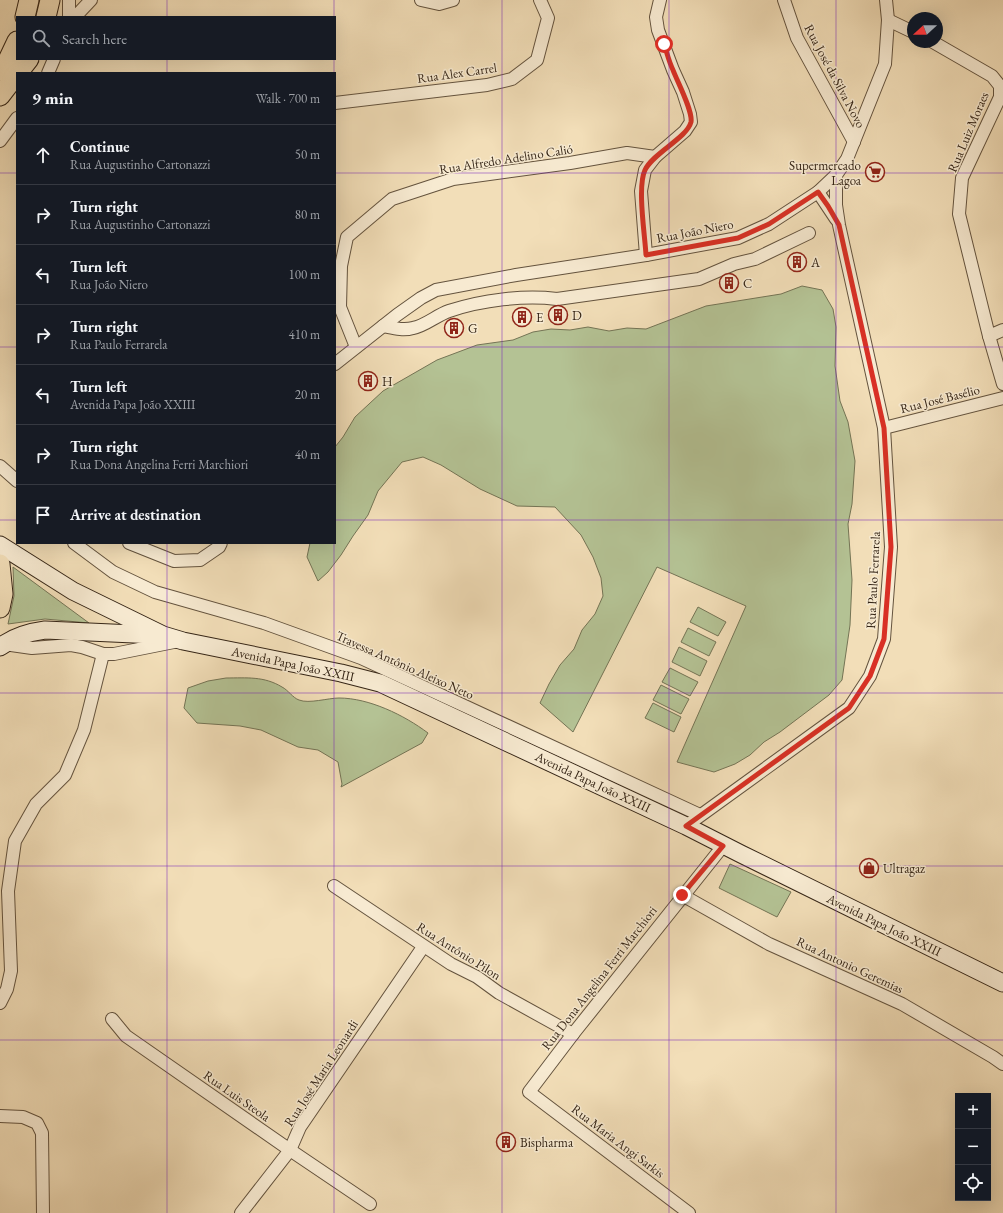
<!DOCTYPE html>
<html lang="en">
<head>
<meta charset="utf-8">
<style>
  :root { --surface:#171b24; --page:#20242c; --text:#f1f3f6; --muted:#9ea1a6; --line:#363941 }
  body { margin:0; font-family:"EB Garamond",serif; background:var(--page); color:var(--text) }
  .controls { position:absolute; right:12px; bottom:12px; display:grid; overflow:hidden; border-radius:0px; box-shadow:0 4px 16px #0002 }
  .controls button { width:36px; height:36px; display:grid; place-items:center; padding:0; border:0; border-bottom:1px solid var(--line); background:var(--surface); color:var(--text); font:20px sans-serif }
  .compass { position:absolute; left:907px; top:12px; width:36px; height:36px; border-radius:50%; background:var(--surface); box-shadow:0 4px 16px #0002; rotate:249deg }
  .stop { position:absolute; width:12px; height:12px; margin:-9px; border:3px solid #d93025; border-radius:50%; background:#fff }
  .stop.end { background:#d93025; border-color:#fff; box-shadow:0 1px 4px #0008 }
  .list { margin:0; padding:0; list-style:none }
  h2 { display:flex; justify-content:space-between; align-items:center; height:52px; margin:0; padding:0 16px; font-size:17px }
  h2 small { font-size:13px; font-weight:400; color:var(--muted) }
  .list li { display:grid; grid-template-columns:26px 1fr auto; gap:12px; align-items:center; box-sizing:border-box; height:60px; padding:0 16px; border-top:1px solid var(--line) }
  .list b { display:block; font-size:15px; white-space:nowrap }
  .list p { margin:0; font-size:13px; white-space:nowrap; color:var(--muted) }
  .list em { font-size:13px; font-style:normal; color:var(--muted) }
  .icon { flex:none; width:22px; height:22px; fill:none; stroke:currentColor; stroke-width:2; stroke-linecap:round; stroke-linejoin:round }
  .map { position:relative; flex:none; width:1003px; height:1213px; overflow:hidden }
  .search { position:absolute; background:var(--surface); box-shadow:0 4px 16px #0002; left:16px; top:16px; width:320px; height:44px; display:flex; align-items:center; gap:10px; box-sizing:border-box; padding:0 14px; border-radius:0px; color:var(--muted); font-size:15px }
  .panel { position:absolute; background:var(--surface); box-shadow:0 4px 16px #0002; left:16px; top:72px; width:320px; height:472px; border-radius:0px }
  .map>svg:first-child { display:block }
</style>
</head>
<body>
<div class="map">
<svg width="1003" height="1213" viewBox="0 0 1003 1213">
  <rect width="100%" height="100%" fill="#f2deb8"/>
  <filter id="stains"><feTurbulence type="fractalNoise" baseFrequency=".005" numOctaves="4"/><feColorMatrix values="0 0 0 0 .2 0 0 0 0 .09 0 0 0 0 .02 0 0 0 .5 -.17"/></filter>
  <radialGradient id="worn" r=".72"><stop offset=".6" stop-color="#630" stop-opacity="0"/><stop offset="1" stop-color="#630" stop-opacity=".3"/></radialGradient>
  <g fill="#b4c294" stroke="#747455">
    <path d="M802,286L822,290L833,309L836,327L835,366L840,401L848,422L855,461L852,504L848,524L852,580L850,625L842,680L829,695L780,732L764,742L750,755L735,764L714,772L677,762L746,606L657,567L573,732L540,703L549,684L560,665L574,649L582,630L595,614L603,596L601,578L593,557L581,535L555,507L517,506L480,489L441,465L423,457L402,462L378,491L368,515L353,536L341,555L328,572L318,581L307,557L310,543H335V447L343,437L355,417L383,391L437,360L477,345L513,340L533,332L551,329L570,330L588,327L609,331L627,328L646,329L706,306L781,294Z"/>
    <path d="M13,567L89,623L45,619L8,624L14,596Z"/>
    <path d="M698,607L726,622L718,636L690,622Z"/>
    <path d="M688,628L716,642L709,656L681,642Z"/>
    <path d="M679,647L707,661L700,676L672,662Z"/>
    <path d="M670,668L698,682L690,696L662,682Z"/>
    <path d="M226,678C247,678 264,676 282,687C288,690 293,698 299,700C309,704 328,698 339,698C369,698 404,715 428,733L422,743L341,787L342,784L338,762L318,750L298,747L261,730L240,726L197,723L184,708L188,688L208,681Z"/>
    <path d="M661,685L689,699L681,714L653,700Z"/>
    <path d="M653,703L681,717L674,732L645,718Z"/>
    <path d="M730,864L791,892L777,917L719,888Z"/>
  </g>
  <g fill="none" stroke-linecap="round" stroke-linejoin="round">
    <g stroke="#64533e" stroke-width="14">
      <g id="minor">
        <path d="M421,0L439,4L453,0"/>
        <path d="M784,0L797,38L854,142"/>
        <path d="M69,17V0"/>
        <path d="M75,17L91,0"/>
        <path d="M888,20L913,32"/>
        <path d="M933,42L992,76L1000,86V97L962,178L959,214L989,336L1003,384"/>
        <path d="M48,73L54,59"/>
        <path d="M335,103L487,85L512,79L537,60L548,18L540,0"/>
        <path d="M0,141L17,118"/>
        <path d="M818,192L836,219"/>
        <path d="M646,255L641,191L645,170L655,157L685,131L691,122L690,114L683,92L673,70L658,30L656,17L660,0"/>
        <path d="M383,326C393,328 403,331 413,328C425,326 437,315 449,311C482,300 523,295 557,299L699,279L734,264L755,259L809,233"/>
        <path d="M989,336L1003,330"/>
        <path d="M356,347L340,307L341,266L347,237L392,199L453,179L570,163L627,153L655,157"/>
        <path d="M335,364L397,315L421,298L436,290L516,275L646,255L738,238L769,224L818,192L836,175L847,159L885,64L888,20L886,0"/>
        <path d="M884,428L1003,398"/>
        <path d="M0,466L17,481"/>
        <path d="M74,543L113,572L155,592L264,623L361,658L700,815"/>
        <path d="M129,543L174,561L200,560L219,547L221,543"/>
        <path d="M4,644L32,648L71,645L82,647L103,654"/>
        <path d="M686,826L849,708L870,676L884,639L891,547L884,428L839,225L836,205V175"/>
        <path d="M334,886L451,964L477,977L499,993L573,1034"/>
        <path d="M682,895L769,944L902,1004L993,1057L1003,1064"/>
        <path d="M0,1003L7,989L11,971L8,891L15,841L36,804L65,775L84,730L103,654H114L179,641"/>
        <path d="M112,1019L126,1036L290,1150L370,1204"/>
        <path d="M0,1116L23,1117L37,1123L42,1133L43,1213"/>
        <path d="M241,1213L290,1150L300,1127L423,947"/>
        <path d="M689,1213L529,1092L573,1034L723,846"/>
      </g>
    </g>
    <g stroke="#352516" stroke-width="19">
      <g id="secondary">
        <path d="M0,545L73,591L163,635L183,641L341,673L380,683L686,826L741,854L1003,983"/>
        <path d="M0,647C13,637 30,632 45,630L156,635"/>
      </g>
    </g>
    <g stroke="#352516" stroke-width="21">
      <g id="primary">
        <path d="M25,17L29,0"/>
        <path d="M46,17L50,0"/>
        <path d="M0,71L8,60L17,41"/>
        <path d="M18,73L29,59"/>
        <path d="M0,96L17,74"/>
        <path d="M0,564L3,594L0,608"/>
      </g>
    </g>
    <use href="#minor" stroke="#f7ead1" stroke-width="12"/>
    <use href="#secondary" stroke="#f7ead1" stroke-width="17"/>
    <use href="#primary" stroke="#f2deb8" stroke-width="19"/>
  </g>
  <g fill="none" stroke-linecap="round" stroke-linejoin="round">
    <path stroke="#d93025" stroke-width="5" d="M664,44C667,53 669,62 673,70C677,81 693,111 691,122C687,138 653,153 645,170C637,187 645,235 646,255L738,238L769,224L818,192L828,206L839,225L884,428L891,547L884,639L870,676L849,708L686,826L723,846L682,895"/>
  </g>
  <path fill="none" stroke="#7b2cbf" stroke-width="1" stroke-opacity="0.55" d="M167,0V17M334,0V17M502,0V1213M669,0V1213M836,0V1213M167,59V73M334,59V73M0,173H17M335,173H1003M0,347H17M335,347H1003M0,520H17M335,520H1003M167,543V1213M334,543V1213M0,693H1003M0,866H1003M0,1040H1003"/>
  <defs>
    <g id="supermarket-ring" transform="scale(1)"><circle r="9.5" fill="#f7ead1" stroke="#8f2418" stroke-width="1.5"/><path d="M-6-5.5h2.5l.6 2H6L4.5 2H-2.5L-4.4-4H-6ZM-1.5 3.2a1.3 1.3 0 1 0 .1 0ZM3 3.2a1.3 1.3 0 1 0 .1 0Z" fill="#8f2418"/></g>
    <g id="building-ring" transform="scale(1)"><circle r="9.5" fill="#f7ead1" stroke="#8f2418" stroke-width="1.5"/><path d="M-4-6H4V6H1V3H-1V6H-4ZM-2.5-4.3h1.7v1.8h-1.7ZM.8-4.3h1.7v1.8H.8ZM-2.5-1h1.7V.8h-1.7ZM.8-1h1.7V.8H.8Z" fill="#8f2418"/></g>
    <g id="shop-ring" transform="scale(1)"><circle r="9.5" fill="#f7ead1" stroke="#8f2418" stroke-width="1.5"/><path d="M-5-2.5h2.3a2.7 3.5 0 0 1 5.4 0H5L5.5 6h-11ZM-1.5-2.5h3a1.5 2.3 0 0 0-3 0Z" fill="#8f2418"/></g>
  </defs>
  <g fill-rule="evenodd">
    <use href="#supermarket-ring" x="875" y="172"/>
    <use href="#building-ring" x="797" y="262"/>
    <use href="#building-ring" x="729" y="283"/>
    <use href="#building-ring" x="558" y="315"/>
    <use href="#building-ring" x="522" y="317"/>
    <use href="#building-ring" x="454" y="328"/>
    <use href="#building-ring" x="368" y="381"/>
    <use href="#shop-ring" x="869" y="868"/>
    <use href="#building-ring" x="506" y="1142"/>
  </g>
  <g text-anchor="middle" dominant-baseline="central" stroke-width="3" stroke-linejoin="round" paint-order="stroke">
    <g font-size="13" fill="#352516" stroke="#f7ead1">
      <text transform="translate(457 73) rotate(-8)">Rua Alex Carrel</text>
      <text transform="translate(835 76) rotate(62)">Rua José da Silva Novo</text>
      <text transform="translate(968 132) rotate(-67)">Rua Luiz Moraes</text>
      <text transform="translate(506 159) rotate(-9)">Rua Alfredo Adelino Calió</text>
      <text transform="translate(695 231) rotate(-11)">Rua João Niero</text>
      <text transform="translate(940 399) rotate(-14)">Rua José Basélio</text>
      <text transform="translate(873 580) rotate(-87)">Rua Paulo Ferrarela</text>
      <text transform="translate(293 664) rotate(12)">Avenida Papa João XXIII</text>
      <text transform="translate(405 665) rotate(24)">Travessa Antônio Aleixo Neto</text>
      <text transform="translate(593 782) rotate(25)">Avenida Papa João XXIII</text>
      <text transform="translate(884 925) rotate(26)">Avenida Papa João XXIII</text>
      <text transform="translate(459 951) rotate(32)">Rua Antônio Pilon</text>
      <text transform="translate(850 965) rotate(25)">Rua Antonio Geremias</text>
      <text transform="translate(599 978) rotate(-52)">Rua Dona Angelina Ferri Marchiori</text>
      <text transform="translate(321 1073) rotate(-57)">Rua José Maria Leonardi</text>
      <text transform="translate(237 1096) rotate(35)">Rua Luis Steola</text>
      <text transform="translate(618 1141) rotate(37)">Rua Maria Angi Sarkis</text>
    </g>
    <g font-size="13" fill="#352516" stroke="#f7ead1" text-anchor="start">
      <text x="861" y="165" text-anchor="end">Supermercado<tspan x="861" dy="15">Lagoa</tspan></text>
      <text x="811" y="262">A</text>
      <text x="743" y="283">C</text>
      <text x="572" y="315">D</text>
      <text x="536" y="317">E</text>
      <text x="468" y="328">G</text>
      <text x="382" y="381">H</text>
      <text x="883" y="868">Ultragaz</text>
      <text x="520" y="1142">Bispharma</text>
    </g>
  </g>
  <rect width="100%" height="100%" filter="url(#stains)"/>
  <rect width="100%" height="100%" fill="url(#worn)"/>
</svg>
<div class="controls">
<button>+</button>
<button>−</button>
<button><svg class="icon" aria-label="locate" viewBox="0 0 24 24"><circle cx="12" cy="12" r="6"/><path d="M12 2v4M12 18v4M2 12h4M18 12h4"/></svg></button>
</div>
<svg class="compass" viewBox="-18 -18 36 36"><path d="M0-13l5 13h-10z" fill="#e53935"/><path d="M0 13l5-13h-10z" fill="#9ea1a6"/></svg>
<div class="stop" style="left:664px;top:44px"></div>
<div class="stop end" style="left:682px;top:895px"></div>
<div class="search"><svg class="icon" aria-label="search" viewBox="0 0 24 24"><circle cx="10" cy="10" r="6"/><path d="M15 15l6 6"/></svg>Search here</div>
<section class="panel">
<h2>9 min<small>Walk · 700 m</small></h2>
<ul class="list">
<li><svg class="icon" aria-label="ahead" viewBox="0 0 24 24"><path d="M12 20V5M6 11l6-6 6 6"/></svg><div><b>Continue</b><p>Rua Augustinho Cartonazzi</p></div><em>50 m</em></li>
<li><svg class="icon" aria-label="right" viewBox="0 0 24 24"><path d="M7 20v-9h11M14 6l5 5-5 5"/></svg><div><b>Turn right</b><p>Rua Augustinho Cartonazzi</p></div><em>80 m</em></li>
<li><svg class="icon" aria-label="left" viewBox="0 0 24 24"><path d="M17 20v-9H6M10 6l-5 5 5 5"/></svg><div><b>Turn left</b><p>Rua João Niero</p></div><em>100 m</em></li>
<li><svg class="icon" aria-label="right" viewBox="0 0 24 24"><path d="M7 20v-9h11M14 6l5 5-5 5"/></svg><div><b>Turn right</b><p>Rua Paulo Ferrarela</p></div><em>410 m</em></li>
<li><svg class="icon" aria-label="left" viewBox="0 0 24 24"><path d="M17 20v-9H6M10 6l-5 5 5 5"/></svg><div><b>Turn left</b><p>Avenida Papa João XXIII</p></div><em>20 m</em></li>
<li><svg class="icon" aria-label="right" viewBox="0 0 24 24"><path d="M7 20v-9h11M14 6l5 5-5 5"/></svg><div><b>Turn right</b><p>Rua Dona Angelina Ferri Marchiori</p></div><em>40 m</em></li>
<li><svg class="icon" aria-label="arrive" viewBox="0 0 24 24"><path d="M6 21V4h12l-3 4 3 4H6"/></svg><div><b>Arrive at destination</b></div></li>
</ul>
</section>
</div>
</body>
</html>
